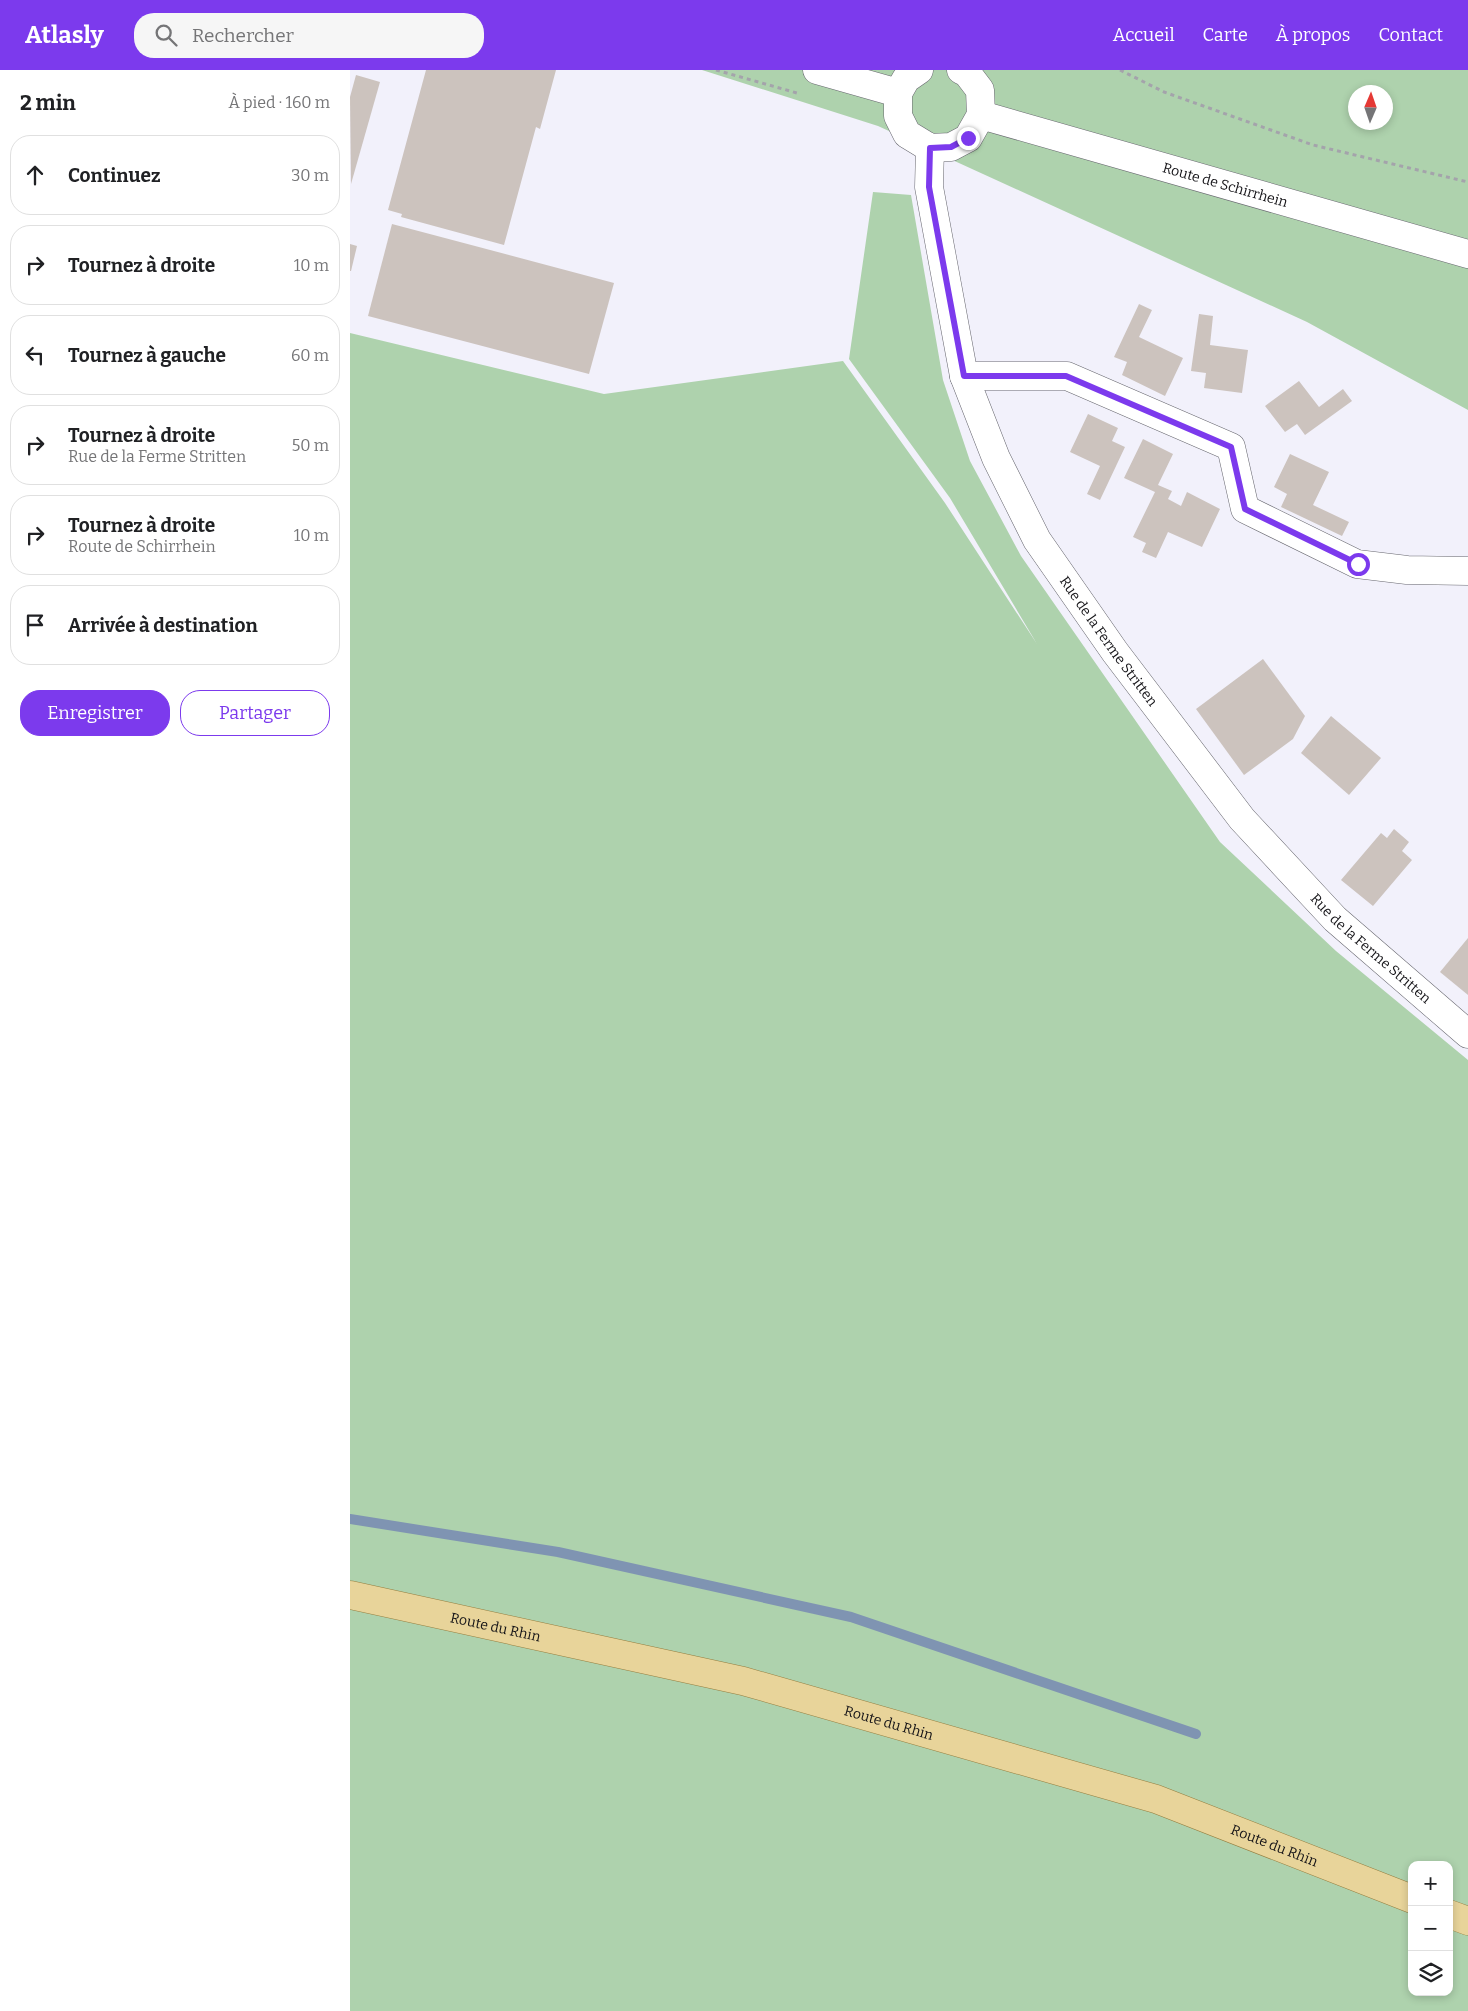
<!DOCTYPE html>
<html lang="fr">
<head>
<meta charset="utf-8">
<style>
  :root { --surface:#fff; --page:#f6f6f6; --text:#202124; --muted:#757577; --line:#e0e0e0; --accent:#7c3aed }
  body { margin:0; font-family:Bitter,serif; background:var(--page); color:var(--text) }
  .controls { position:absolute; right:15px; bottom:15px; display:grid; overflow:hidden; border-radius:10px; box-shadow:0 2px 8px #0003 }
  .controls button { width:45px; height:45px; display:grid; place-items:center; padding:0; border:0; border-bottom:1px solid var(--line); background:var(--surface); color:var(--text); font:25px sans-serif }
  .compass { position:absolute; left:998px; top:15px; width:45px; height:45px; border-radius:50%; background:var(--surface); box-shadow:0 2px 8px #0003; rotate:2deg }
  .stop { position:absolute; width:15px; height:15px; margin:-11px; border:4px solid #7c3aed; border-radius:50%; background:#fff }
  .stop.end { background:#7c3aed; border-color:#fff; box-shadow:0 1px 5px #0008 }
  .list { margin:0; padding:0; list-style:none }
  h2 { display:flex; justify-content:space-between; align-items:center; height:65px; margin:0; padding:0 20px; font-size:21px }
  h2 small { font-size:16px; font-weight:400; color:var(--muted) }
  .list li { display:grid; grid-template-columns:32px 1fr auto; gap:15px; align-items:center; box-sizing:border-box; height:80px; margin:0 10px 10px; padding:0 10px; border:1px solid var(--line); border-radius:20px }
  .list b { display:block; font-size:19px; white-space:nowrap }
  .list p { margin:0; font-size:16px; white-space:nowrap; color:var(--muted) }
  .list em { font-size:16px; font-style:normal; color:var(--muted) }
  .actions { display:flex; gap:10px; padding:15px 20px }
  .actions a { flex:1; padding:11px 0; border:1px solid var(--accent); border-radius:20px; text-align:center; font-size:18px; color:var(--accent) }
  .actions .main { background:var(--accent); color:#fff }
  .icon { flex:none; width:28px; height:28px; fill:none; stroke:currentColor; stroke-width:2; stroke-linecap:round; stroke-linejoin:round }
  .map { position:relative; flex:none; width:1118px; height:1941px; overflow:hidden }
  header { display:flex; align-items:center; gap:30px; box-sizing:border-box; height:70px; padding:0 25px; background:var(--accent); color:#fff }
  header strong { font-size:24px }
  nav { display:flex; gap:28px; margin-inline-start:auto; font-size:18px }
  .search { width:350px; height:45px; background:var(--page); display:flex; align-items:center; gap:12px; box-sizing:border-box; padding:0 18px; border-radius:20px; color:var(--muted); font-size:19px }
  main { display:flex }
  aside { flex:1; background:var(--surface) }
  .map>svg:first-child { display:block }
</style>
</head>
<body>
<header>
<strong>Atlasly</strong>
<div class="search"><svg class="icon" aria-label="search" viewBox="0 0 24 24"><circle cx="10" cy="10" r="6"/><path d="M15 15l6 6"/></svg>Rechercher</div>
<nav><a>Accueil</a><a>Carte</a><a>À propos</a><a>Contact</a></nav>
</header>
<main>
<aside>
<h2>2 min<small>À pied · 160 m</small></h2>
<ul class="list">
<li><svg class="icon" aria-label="ahead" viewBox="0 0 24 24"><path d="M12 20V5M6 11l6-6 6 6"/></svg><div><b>Continuez</b></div><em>30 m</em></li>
<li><svg class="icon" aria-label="right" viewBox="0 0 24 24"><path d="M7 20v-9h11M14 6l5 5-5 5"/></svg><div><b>Tournez à droite</b></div><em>10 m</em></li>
<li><svg class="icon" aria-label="left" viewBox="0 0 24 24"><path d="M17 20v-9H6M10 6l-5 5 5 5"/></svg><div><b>Tournez à gauche</b></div><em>60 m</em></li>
<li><svg class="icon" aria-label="right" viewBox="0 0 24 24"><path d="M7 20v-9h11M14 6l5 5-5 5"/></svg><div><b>Tournez à droite</b><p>Rue de la Ferme Stritten</p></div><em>50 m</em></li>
<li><svg class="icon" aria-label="right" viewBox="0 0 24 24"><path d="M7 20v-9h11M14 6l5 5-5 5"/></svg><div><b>Tournez à droite</b><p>Route de Schirrhein</p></div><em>10 m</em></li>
<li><svg class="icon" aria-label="arrive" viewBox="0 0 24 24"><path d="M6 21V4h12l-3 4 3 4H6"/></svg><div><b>Arrivée à destination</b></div></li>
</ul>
<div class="actions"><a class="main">Enregistrer</a><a>Partager</a></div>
</aside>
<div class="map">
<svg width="1118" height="1941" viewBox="0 0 1118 1941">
  <rect width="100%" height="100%" fill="#f2f1fb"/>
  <g fill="#aed2ad" fill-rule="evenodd">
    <path d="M352,0H1118V340L957,252L528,56ZM1006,22H1036V52H1006Z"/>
    <path d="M523,122L561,125L593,310L620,391L671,486L870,772L986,881L1118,990V1941H0V263L254,324L493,291L595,433L687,574L600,428L499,289ZM1062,1795H1099V1922H1062Z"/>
  </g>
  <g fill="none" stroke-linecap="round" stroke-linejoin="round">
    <path stroke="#7f94b2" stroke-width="10" d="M0,1449L208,1482L501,1547L846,1664"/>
  </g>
  <g fill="#ccc3be">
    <path d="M76,0H206L190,59L186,57L154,175L51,147L52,144L38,140Z"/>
    <path d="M6,5L30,12L1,114L0,27Z"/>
    <path d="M42,154L264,213L239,304L18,246Z"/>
    <path d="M0,174L7,176L1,201H0Z"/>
    <path d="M789,234L802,240L789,267L833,288L815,326L772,305L777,292L764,287Z"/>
    <path d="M849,244L863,246L860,275L898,280L892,323L854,318L856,303L841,301Z"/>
    <path d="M949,311L969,337L993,319L1002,331L955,365L947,354L935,362L915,336Z"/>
    <path d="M738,344L768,358L762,371L775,377L750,430L737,424L750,396L720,382Z"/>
    <path d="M793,369L823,384L808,415L822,421L818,429L831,436L837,422L870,439L852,477L818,462L806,488L792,482L796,473L783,467L805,422L774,408Z"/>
    <path d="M940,384L979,402L963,435L999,452L992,466L931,437L937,424L924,417Z"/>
    <path d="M913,589L955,646L943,669L894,705L846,639Z"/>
    <path d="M981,646L1031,688L999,725L951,683Z"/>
    <path d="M1044,759L1059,772L1052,781L1062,790L1023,836L991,810L1031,763L1037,768Z"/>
    <path d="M1118,868V925L1090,902Z"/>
  </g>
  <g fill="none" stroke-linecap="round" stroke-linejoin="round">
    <g stroke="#67676f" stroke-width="29">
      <g id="minor">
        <path d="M467,0L548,23"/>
        <path d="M569,0L556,9L548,23V46L557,64L580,78L601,77L618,68L631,45L630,20L617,3L611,0"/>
        <path id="s1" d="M631,45L1118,184"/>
        <path id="s2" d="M580,78L579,117L614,306L646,388L687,470L765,582L892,749L985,849L1118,964"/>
        <path d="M614,306H717L881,377L895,439L1007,494L1057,500L1118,501"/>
      </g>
    </g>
    <g stroke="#947e40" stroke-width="29">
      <g id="major">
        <path id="s3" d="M0,1525L393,1611L806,1729L1062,1829"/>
        <path d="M1099,1844L1118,1851"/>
      </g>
    </g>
    <g stroke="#a4a3ab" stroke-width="3" stroke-dasharray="4 4" stroke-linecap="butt">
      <path d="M366,0L447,23"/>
      <path d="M770,0L814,22L963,75L1118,112"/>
    </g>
    <use href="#minor" stroke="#fff" stroke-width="28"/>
    <use href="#major" stroke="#e8d49a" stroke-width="28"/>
  </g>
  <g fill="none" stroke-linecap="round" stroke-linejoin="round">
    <path stroke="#7c3aed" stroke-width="6" d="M618,68L601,77L580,78L579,117L614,306H716L881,377L895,439L1008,494"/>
  </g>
  <g text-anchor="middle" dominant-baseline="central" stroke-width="5" stroke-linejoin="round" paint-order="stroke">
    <g font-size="14" fill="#131216" stroke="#fff">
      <text stroke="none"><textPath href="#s1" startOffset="254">Route de Schirrhein</textPath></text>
      <text stroke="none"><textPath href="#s2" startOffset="535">Rue de la Ferme Stritten</textPath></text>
      <text stroke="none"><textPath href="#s2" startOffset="940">Rue de la Ferme Stritten</textPath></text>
      <text stroke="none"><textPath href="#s3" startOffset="149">Route du Rhin</textPath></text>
      <text stroke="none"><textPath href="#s3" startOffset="554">Route du Rhin</textPath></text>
      <text stroke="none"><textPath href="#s3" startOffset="959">Route du Rhin</textPath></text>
    </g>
  </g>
</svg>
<div class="controls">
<button>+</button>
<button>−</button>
<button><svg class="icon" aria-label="layers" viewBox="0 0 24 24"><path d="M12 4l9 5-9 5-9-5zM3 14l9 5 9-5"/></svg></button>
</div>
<svg class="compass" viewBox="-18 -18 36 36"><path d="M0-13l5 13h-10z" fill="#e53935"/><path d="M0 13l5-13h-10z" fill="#757577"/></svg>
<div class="stop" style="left:1008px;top:494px"></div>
<div class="stop end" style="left:618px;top:68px"></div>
</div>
</main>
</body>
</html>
